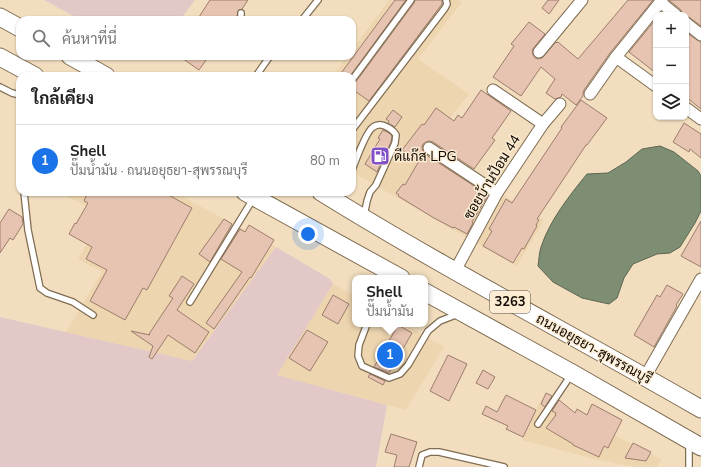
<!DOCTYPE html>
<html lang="th">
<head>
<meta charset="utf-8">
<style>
  :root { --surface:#fff; --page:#f2f2f2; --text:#222; --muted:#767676; --line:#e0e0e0; --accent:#1a73e8 }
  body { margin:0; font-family:"Nunito Sans",Sarabun,sans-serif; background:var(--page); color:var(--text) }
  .controls { position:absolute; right:12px; top:12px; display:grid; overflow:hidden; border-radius:8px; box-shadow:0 1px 3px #0004 }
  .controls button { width:36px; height:36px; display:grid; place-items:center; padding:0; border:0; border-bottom:1px solid var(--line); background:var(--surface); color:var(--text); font:20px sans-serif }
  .you { position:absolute; left:308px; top:234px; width:14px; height:14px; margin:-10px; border:3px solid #fff; border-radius:50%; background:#1a73e8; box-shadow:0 0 0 6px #1a73e833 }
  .badge { display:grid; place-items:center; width:26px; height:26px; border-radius:50%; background:var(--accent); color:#fff; font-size:13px; font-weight:700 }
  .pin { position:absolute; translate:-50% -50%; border:2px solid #fff; box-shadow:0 1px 4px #0006 }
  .popup { position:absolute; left:352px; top:275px; width:76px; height:52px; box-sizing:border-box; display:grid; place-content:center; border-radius:8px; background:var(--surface); filter:drop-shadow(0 1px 3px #0005); font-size:13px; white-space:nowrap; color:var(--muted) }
  .popup b { font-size:15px; color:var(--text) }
  .popup::after { content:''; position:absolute; left:50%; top:100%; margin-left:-8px; border:8px solid transparent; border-top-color:var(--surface) }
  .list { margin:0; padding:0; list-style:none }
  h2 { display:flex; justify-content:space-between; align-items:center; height:52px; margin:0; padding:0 16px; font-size:17px }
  h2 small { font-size:13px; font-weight:400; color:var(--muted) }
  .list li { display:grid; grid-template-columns:26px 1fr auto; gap:12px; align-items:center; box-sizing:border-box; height:72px; padding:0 16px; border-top:1px solid var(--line) }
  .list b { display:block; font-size:15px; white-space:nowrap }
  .list p { margin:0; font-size:13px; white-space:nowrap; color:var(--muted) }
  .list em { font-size:13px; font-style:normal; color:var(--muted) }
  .icon { flex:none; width:22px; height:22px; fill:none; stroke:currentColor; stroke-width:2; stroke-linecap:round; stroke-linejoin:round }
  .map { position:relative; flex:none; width:701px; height:467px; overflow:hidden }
  .search { position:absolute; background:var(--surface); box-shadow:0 1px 3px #0004; left:16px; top:16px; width:340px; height:44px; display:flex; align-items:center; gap:10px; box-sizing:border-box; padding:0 14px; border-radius:12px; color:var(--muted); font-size:15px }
  .panel { position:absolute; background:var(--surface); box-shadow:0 1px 3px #0004; left:16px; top:72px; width:340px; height:124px; border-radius:12px }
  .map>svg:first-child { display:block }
</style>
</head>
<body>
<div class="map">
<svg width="701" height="467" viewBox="0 0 701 467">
  <rect width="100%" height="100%" fill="#f2debf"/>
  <g fill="#edd5af">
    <path d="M389,0H459L462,2L418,59L469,94L426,148L544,220L517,266L352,172V76H333L347,56H352V50Z"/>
    <path d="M71,192H174L276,247L192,361L66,332L102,272L78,259L104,215L68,197Z"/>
    <path d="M333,284L355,296V324H404L444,347L406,410L276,375Z"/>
    <path d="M542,398L661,459L658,467H635L598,460L522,440Z"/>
  </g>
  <g fill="#e2c9c7">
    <path d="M44,0H195L180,20H81Z"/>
    <path d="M276,247L330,279L333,284L277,375L387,405L376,467H0V317L192,361Z"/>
  </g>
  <path fill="#7d8e73" stroke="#5d6651" d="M660,146L674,152L698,171L701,176V211L695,223L680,247L670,253L657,254L633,264L624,278L617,298L609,304L582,298L553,282L538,266C539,260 539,253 541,247C550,220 569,196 587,174L608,173L626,162L642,149Z"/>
  <g fill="#e6c4b1" stroke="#9d7d6c">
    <path d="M210,0H248L242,9L238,11L237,16L234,20H197Z"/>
    <path d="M395,0H406L350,76H339Z"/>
    <path d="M415,0H442V4L369,101L352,89V84L355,83L414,3Z"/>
    <path d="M548,0H559L549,14L542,8Z"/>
    <path d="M628,0H653L610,53L584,90L583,93V96L576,105L562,94L561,97L555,99L546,93L555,79L541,67L521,96L493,77L514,46L511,44L529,22L545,34L532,50L533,55L535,58L538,59L542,58L556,42L557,43L558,42L578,59Z"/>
    <path d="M669,0H701V26L690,18L686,16V15H683L681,10Z"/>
    <path d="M656,19V73L629,52Z"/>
    <path d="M686,32L697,40L701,42V109L686,97Z"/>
    <path d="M179,56H209L199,70Z"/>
    <path d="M481,90L511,111L492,138L495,140L474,169L433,142L429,141L426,142L423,144L422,147L423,151L425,154L488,195L472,222L473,223L467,234L454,227L453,228L434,218L398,196L399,195L396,193L403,184L405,185L419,161L402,150L422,124L424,125L436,108L454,121L458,115L462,118Z"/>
    <path d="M581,100L607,118L587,145H586L537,219L539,220L536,225L537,226L524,249L522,248L513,263L483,246L492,231L489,229L506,199L512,203L562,128L561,127Z"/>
    <path d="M393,110L402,117L395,127L388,123L389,121L386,119Z"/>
    <path d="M684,123L701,134V158L690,149L689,152L673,142Z"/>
    <path d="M383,130L389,133L392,136L391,142L377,172L365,164L380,139L378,138Z"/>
    <path d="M88,192H163L192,208L147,290L143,288L125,320L90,301L107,270L86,259L92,247L69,234L75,223L76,224L88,203L84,201Z"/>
    <path d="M9,209L22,217L23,224L13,240L10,238L0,253V223Z"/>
    <path d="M224,219L232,224L210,262L199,254Z"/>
    <path d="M701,221V267L681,256Z"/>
    <path d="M249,225L274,240L251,278L250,277L214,329L206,323L242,272L221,259L240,229L245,232Z"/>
    <path d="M182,276L194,284L177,310L209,332L195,353L168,335L152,359L149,357L153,346L131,331L150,335L149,334L173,298L169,296Z"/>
    <path d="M667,285L683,294L676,305L677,306L654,347L634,335L657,295L660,297Z"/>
    <path d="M333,295L349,304L338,324L322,315Z"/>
    <path d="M398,325L412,333L389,373L374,367Z"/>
    <path d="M307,330L328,342L310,371L289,358Z"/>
    <path d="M448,355L467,364L449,401L430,391Z"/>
    <path d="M483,370L495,377L488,389L476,383Z"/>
    <path d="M370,374L385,381L383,385L368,377Z"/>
    <path d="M546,393L552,396L545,407L541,404Z"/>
    <path d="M506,395L536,410L523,437L506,429L508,426L482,414L486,406L497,412Z"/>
    <path d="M559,400L575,413L577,409L587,415L592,404L622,420L608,448L604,446L599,457L573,445V444L546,428L556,415H555L556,413L552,411Z"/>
    <path d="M391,434L417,442L409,467H394L397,455L385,452Z"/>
    <path d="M633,443L651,452L646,461L625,458Z"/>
  </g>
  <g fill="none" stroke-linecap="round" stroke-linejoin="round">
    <g stroke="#7f6c51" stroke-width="8">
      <g id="service">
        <path d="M241,20V13"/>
        <path d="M302,20L318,0"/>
        <path d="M256,76L270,56"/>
        <path d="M352,80L411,0"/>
        <path d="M0,87L12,93L20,95"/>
        <path d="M352,130L445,8L447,4L446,0"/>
        <path d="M352,170C356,160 365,134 372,128C376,124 382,124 387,127C391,129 394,131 396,135L395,143L376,185L370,192L367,201L364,216"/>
        <path d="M24,192L28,230L40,288L47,293L73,302L93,315"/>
        <path d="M190,302L253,199"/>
        <path d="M367,324L359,345L358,356L362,366L389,378L400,374L408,365L428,331L440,321L458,314"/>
        <path d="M538,424L571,375"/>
        <path d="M419,467L422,455L430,452H439L504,467"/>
        <path d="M689,467V443"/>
      </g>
    </g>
    <g stroke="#7f6c51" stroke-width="13">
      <g id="minor">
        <path d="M660,2L676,15"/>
        <path d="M686,23L701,35"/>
        <path d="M539,52L582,0"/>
        <path d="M656,86L616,57L662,0"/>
        <path d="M493,90L543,124"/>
        <path d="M590,94L616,57"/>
        <path d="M686,108L701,119"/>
        <path d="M429,148L497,193"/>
        <path d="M455,271L497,193L543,124L560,104"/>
        <path d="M645,377L701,279"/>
      </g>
    </g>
    <g stroke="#7f6c51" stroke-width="19">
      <g id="primary">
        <path d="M0,17L20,28"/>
        <path d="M70,56L106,76"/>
        <path d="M0,57L35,76"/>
        <path d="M245,192L401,278"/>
        <path d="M321,192C445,269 575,336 701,409"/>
        <path d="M425,292L572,373L701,447"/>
      </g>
    </g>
    <use href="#service" stroke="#fff" stroke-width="5.5"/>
    <use href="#minor" stroke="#fff" stroke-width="11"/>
    <use href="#primary" stroke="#fff" stroke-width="17"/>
  </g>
  <defs>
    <g id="fuel-square" transform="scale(1)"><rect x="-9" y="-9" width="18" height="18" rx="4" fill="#8250c8" stroke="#fcecd3"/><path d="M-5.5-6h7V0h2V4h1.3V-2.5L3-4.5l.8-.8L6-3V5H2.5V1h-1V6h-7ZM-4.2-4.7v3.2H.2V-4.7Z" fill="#fff"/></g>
  </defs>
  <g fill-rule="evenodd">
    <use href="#fuel-square" x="380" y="156"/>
  </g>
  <g text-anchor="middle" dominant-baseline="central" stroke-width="3" stroke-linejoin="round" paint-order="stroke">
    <rect fill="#fcecd3" stroke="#584e41" stroke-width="1" x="490" y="291" width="40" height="22" rx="3"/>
    <g font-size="13" font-weight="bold" fill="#110a02">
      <text x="510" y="302">3263</text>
    </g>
    <g font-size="14" fill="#110a02" stroke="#fcecd3" text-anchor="start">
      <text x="394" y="156">ดีแก๊ส LPG</text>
    </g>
    <g font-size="14" fill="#110a02" stroke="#fcecd3">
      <text transform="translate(492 177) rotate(-59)">ซอยบ้านป้อม 44</text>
      <text transform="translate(594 349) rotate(29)">ถนนอยุธยา-สุพรรณบุรี</text>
    </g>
  </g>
</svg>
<div class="controls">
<button>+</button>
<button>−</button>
<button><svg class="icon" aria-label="layers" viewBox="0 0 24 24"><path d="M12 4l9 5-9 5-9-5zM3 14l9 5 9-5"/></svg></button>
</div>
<div class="you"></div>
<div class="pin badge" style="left:390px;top:355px">1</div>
<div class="popup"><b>Shell</b>ปั๊มน้ำมัน</div>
<div class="search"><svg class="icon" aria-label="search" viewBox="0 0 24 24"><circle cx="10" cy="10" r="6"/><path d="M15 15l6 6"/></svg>ค้นหาที่นี่</div>
<section class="panel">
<h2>ใกล้เคียง<small></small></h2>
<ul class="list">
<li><span class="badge">1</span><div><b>Shell</b><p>ปั๊มน้ำมัน · ถนนอยุธยา-สุพรรณบุรี</p></div><em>80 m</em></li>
</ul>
</section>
</div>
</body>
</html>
